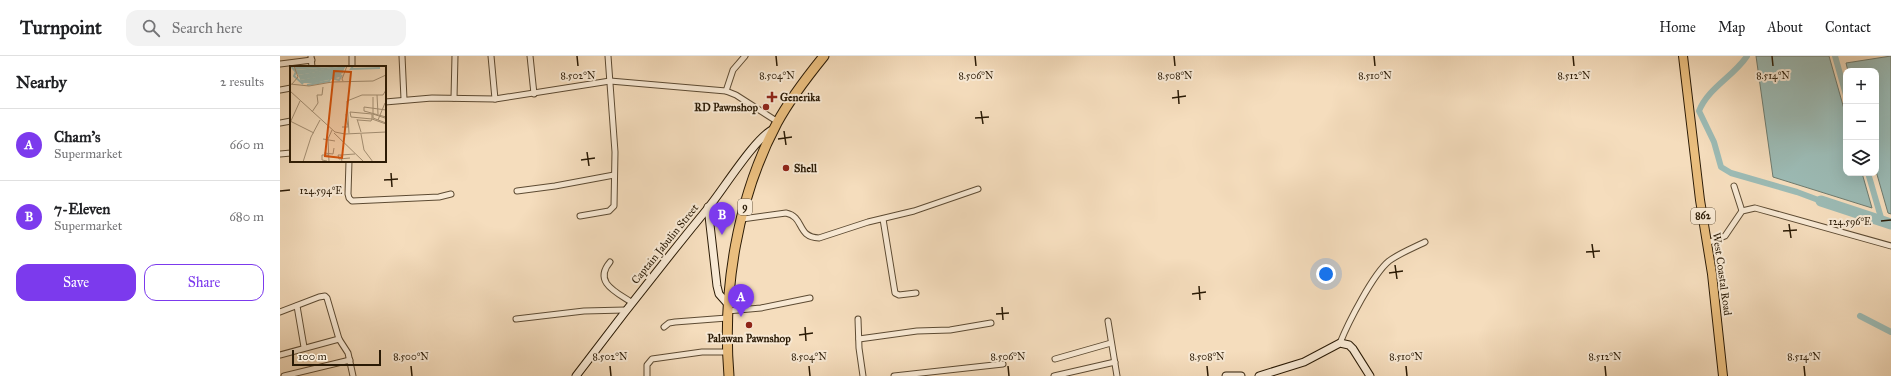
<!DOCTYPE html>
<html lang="en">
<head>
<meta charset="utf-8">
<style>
  :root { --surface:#fff; --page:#f2f2f2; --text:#202124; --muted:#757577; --line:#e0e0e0; --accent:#7c3aed }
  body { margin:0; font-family:"IM FELL Great Primer",serif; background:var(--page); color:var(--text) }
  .controls { position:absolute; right:12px; top:12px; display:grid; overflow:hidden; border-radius:8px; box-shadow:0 4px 16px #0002 }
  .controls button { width:36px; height:36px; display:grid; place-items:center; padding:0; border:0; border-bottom:1px solid var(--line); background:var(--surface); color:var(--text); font:20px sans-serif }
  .scale { position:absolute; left:12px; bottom:10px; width:89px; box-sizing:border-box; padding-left:4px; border:2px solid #2a1a05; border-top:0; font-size:11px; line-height:14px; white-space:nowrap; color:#2a1a05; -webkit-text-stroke:3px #f8e9d4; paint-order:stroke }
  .you { position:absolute; left:1046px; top:218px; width:14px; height:14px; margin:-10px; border:3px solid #fff; border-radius:50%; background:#1a73e8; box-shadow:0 0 0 6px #1a73e833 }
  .badge { display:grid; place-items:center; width:26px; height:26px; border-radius:50%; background:var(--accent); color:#fff; font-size:13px; font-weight:700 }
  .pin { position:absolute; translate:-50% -33px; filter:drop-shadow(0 1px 2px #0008) }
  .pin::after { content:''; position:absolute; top:21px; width:14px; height:12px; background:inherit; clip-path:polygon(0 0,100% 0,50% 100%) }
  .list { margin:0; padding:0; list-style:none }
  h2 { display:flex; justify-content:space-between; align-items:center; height:52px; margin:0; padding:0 16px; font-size:17px }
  h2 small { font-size:13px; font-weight:400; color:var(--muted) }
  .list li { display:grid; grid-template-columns:26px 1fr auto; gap:12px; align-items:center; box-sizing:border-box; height:72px; padding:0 16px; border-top:1px solid var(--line) }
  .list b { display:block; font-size:15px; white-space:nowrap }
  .list p { margin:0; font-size:13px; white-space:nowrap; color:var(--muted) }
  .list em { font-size:13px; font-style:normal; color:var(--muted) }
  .actions { display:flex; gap:8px; padding:12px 16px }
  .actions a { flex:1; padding:9px 0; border:1px solid var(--accent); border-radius:12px; text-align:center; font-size:14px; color:var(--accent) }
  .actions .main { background:var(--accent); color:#fff }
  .icon { flex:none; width:22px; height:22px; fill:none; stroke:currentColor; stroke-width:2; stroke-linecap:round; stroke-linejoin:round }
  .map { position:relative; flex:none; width:1611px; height:320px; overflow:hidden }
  header { display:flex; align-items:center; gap:24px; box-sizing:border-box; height:56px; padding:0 20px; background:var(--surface); border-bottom:1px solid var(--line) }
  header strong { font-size:19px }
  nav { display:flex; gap:22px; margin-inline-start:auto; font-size:14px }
  .search { width:280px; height:36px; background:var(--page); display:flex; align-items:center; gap:10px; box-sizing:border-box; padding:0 14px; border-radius:12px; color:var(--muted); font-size:15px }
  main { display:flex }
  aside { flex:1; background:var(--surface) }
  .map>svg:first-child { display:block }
</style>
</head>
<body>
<header>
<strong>Turnpoint</strong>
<div class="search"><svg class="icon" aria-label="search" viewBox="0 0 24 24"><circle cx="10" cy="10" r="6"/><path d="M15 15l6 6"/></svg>Search here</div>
<nav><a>Home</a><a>Map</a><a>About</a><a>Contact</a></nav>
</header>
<main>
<aside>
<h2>Nearby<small>2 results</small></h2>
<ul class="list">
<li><span class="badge">A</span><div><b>Cham's</b><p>Supermarket</p></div><em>660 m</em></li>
<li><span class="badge">B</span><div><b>7-Eleven</b><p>Supermarket</p></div><em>680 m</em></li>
</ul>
<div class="actions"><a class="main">Save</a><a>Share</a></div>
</aside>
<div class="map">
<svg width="1611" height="320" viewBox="0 0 1611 320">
  <rect width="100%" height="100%" fill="#f5ddbd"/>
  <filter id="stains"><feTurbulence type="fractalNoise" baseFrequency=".005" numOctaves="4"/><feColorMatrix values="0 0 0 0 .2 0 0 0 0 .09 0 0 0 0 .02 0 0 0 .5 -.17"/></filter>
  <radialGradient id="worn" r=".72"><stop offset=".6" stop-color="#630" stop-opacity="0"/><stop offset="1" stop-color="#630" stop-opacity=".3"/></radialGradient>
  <g fill="#9cbbb5" stroke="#6e7b6f">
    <path d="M1476,0H1549L1566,60V117H1582L1592,152L1493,121Z"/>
    <path d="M1611,0V158L1608,157L1596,115V15H1568L1566,7Z"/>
  </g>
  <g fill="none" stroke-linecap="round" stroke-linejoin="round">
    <g stroke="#9cbbb5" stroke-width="6">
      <path d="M1467,0C1454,20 1428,32 1419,55L1434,86L1441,111L1451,117L1517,136L1541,145"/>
      <path d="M1555,0L1566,39"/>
      <path d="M1588,117L1602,165"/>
      <path d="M1580,260L1611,276"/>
    </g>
    <path stroke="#9cbbb5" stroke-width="11" d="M1541,145L1611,168"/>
    <g stroke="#5d4b33" stroke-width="7">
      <g id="street">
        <path d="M31,0L32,11"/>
        <path d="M122,0L124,43"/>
        <path d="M211,0L215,43"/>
        <path d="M250,0L254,38"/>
        <path d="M0,8L32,4"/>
        <path d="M72,11V0"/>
        <path d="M0,34L11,32"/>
        <path d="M446,35L453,14L465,0"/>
        <path d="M174,42L175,0"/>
        <path d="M105,46L152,42L215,43L330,25L446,35L456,39L498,66"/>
        <path d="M0,67L11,65"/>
        <path d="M0,98L11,97"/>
        <path d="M69,105L68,138L69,142L72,145L159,141L171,138"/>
        <path d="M1454,130L1462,155"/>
        <path d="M237,135L275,130L334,119"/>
        <path d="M300,160L329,155L334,150L335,96L328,0"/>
        <path d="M462,163L506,157C525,161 516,181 539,182L588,166L634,155L698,133"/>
        <path d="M603,163L615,237L619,239L636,237"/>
        <path d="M1427,187L1445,180L1462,155L1475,152L1611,190"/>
        <path d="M330,206C313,226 336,236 351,246"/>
        <path d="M17,250L24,291"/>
        <path d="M447,255L481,252L530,242"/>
        <path d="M0,256L39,241L45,240L47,242L59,283"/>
        <path d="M236,263L304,255L345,254"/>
        <path d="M578,263L579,292L583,320"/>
        <path d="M828,265L837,320"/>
        <path d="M384,271L389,267L395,266L447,262"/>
        <path d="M579,283L637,275L670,274L711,267"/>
        <path d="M1060,287C1068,267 1093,218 1109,205C1120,197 1133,192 1145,186"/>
        <path d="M0,299L59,283L68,297L73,320"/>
        <path d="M775,303L831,287"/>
        <path d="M4,320L70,304"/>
        <path d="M367,320V309L372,303L422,296H447"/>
        <path d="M614,320L723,308"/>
        <path d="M774,320L835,306"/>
      </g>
    </g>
    <g stroke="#2a1a05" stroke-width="9">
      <g id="secondary">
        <path d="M428,151L437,230L439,238L447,247"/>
        <path d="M296,320C339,263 383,207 428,152C443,134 476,80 494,73"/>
        <path d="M946,320H961"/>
        <path d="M979,320L1024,306L1060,287L1069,289L1073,293L1090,320"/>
      </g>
    </g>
    <g stroke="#2a1a05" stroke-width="10">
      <path id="primary" d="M1403,0L1420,144L1432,218L1443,320"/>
    </g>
    <g stroke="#2a1a05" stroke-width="11">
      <path id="highway" d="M449,320C442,236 457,142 497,67C510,43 527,21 544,0"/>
    </g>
    <use href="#street" stroke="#f8e9d4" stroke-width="5"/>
    <use href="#secondary" stroke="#f8e9d4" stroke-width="7"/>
    <use href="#primary" stroke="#eabe7e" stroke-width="8"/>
    <use href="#highway" stroke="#eabe7e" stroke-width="9"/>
  </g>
  <path fill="none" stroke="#2a1a05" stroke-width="1.5" d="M297,0L298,10M496,0L497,10M695,0L696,10M894,0L895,10M1094,0L1095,10M1293,0L1294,10M1492,0L1493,10M898,34L899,48M892,42L906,40M701,55L703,68M695,62L709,61M504,75L506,89M498,83L512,81M307,96L309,110M301,104L315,102M111,117L112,131M104,124L118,123M0,135L10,134M1601,165L1611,164M1509,168L1511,182M1503,175L1517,174M1312,188L1314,202M1306,196L1320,195M1115,209L1117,223M1109,217L1123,215M919,230L920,244M912,238L926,236M722,251L723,264M716,258L729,257M525,271L526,285M519,279L533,277M131,310L132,320M330,310L331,320M529,310L530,320M728,310L729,320M927,310L928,320M1126,310L1127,320M1325,310L1326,320M1524,310L1525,320"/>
  <g fill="#8f2418" stroke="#f8e9d4" stroke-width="1.5">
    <path d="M490 35h4v4h4v4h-4v4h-4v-4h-4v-4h4z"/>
    <circle cx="486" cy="51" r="4"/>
    <circle cx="506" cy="112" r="4"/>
    <circle cx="469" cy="269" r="4"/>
  </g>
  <g text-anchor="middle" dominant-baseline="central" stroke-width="4" stroke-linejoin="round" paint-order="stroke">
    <g fill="#f8e9d4" stroke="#685843" stroke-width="1">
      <rect x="458" y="143" width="14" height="16" rx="3"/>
      <rect x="1411" y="152" width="24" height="16" rx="3"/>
    </g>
    <g font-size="10" font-weight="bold" fill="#2a1a05">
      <text x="465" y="151">9</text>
      <text x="1423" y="160">862</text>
    </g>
    <g font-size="11" font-weight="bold" fill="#2a1a05" stroke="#f8e9d4" text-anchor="start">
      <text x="500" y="41">Generika</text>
      <text x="478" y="51" text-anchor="end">RD Pawnshop</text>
      <text x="514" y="112">Shell</text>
      <text x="469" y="282" text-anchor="middle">Palawan Pawnshop</text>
    </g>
    <g font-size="11" fill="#2a1a05" stroke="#f8e9d4">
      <text transform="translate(385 188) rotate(-51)">Captain Jabulin Street</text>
      <text transform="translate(1442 218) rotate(82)">West Coastal Road</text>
    </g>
  </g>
  <g transform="translate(10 10)">
    <rect width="96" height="96" fill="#f5ddbd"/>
    <path d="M5,0H35L30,1L28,2L54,0L7,8L6,4L28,2L5,3ZM55,1L53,6L10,13L8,9ZM52,6L50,11L25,17H12L10,14Z" fill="#9cbbb5"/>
    <path fill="none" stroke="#9cbbb5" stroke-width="2" d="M1,0L6,6L4,10L13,18M63,0L61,3L90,2M5,3L38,0M8,8L55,1M10,13L53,6M17,19L39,15L41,12L49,14L52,9"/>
    <path fill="none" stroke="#a48f73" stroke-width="1" d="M53,15L52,13L57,0M0,18L19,20L42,16L83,15L96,9M2,18L8,11L4,0M0,25L45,66L55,68L96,66M87,29L88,48M83,31V52L96,57M96,44L74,41V45L96,51M22,46L28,37L27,29H32L33,21M83,48L95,52M67,53L71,66M82,53L96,58M68,54L81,55L82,53V48L60,46L61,51L82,53M88,54L95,37M0,55L24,67M0,57L10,35M52,61H58L56,48M44,67L74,96M59,67L57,35L72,29H93L96,24M71,68L74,84L83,96M33,73L45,75M34,87L43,88L44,82M51,89H48L49,93L60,92M37,95L32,94V89H39M13,96L21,71L30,54M39,96L38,73L42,64M52,96L51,89L65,88"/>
    <path fill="#d5530b" fill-opacity="0.15" stroke="#d5530b" stroke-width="2" d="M44,5L61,6L52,92L35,90Z"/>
    <rect width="96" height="96" fill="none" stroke="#2a1a05" stroke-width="2"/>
  </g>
  <g font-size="10" text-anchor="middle" fill="#2a1a05" stroke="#f8e9d4" stroke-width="4" stroke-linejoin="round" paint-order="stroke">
    <text x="298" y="23">8.502°N</text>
    <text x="497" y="23">8.504°N</text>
    <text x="696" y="23">8.506°N</text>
    <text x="895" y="23">8.508°N</text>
    <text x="1095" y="23">8.510°N</text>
    <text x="1294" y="23">8.512°N</text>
    <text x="1493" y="23">8.514°N</text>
    <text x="41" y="138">124.594°E</text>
    <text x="1570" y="169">124.596°E</text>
    <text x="131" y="304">8.500°N</text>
    <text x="330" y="304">8.502°N</text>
    <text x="529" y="304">8.504°N</text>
    <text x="728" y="304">8.506°N</text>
    <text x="927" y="304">8.508°N</text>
    <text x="1126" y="304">8.510°N</text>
    <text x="1325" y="304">8.512°N</text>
    <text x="1524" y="304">8.514°N</text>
  </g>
  <rect width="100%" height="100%" filter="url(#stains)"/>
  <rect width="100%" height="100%" fill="url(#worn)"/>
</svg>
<div class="controls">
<button>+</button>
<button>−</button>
<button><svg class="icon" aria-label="layers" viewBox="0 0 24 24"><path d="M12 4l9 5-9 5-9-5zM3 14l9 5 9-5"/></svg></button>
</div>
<div class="scale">100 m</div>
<div class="you"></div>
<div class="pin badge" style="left:461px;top:261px">A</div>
<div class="pin badge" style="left:442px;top:179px">B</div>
</div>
</main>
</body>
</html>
